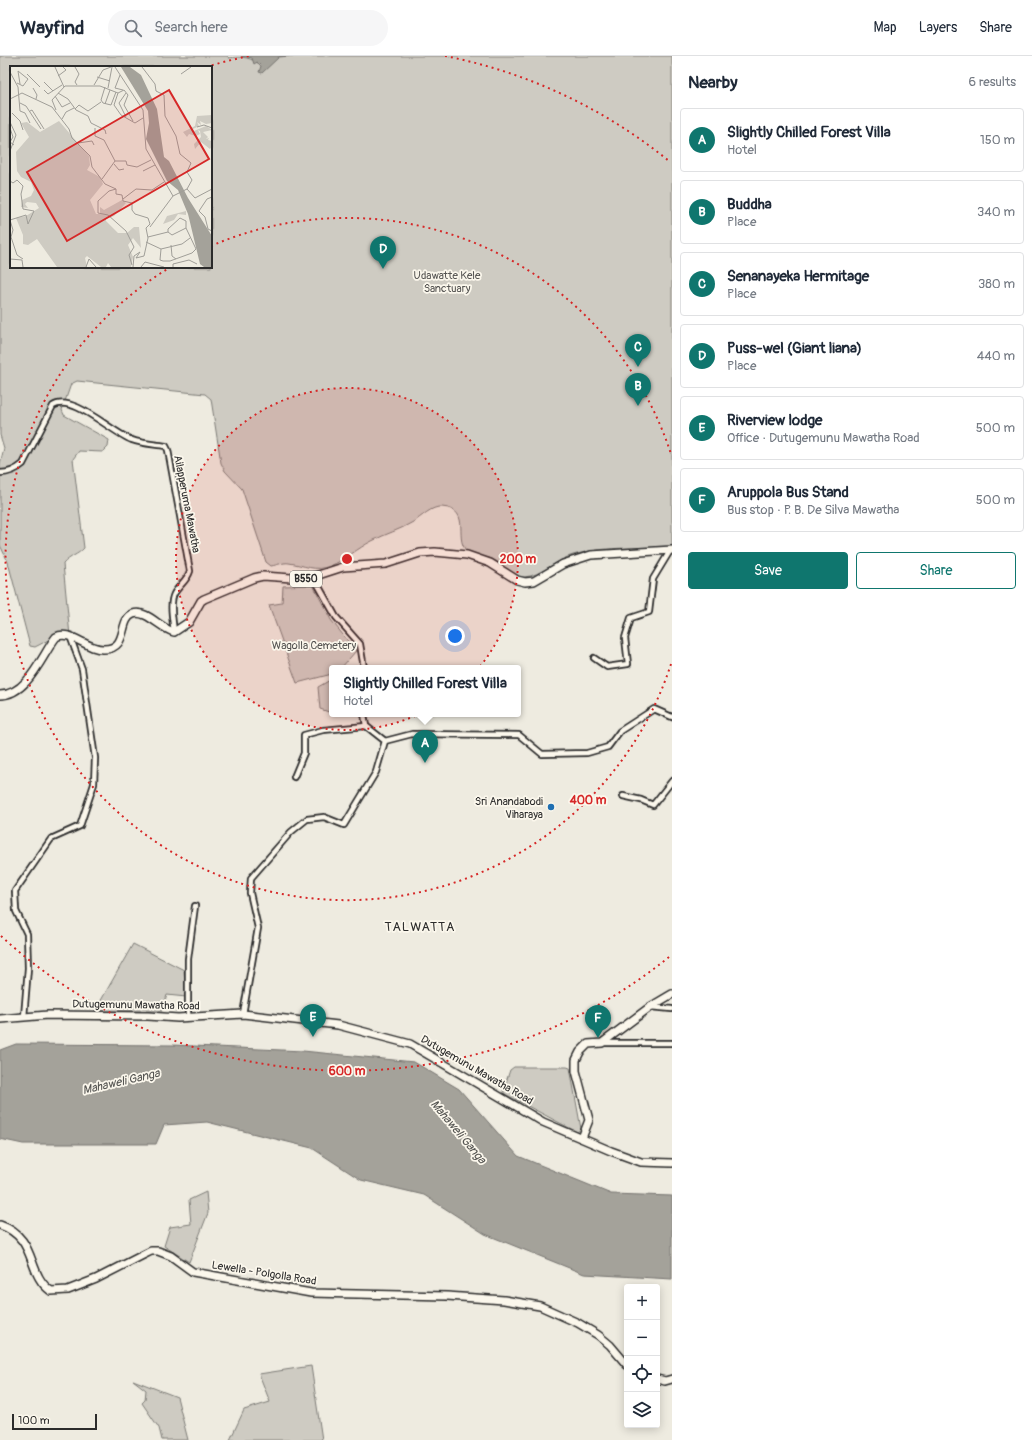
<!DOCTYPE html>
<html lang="en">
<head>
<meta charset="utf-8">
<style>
  :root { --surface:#fff; --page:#f6f6f7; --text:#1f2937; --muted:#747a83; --line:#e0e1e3; --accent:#0f766e }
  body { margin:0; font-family:Pangolin,sans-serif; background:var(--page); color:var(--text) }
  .controls { position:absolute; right:12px; bottom:12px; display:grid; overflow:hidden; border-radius:4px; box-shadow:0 2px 10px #0003 }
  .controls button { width:36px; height:36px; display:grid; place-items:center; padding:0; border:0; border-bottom:1px solid var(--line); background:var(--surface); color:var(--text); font:20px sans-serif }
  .scale { position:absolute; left:12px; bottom:10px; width:85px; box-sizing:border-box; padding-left:4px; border:2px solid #2b2b2b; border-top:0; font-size:11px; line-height:14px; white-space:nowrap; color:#2b2b2b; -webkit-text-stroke:3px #fbf7ec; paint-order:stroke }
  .you { position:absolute; left:455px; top:580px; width:14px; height:14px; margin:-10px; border:3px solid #fff; border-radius:50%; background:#1a73e8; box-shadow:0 0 0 6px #1a73e833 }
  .badge { display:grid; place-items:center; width:26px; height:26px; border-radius:50%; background:var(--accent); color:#fff; font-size:13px; font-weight:700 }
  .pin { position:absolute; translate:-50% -33px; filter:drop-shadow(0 1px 2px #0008) }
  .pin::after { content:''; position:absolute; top:21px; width:14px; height:12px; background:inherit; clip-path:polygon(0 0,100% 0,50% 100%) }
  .popup { position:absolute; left:329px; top:609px; width:192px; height:52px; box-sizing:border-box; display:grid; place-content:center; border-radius:4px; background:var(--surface); filter:drop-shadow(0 1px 3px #0005); font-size:13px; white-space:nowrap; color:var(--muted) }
  .popup b { font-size:15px; color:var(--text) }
  .popup::after { content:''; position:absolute; left:50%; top:100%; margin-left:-8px; border:8px solid transparent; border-top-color:var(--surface) }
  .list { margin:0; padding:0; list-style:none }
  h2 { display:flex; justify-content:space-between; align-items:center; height:52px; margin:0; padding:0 16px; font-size:17px }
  h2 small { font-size:13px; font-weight:400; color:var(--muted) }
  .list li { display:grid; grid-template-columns:26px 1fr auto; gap:12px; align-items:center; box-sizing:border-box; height:64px; margin:0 8px 8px; padding:0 8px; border:1px solid var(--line); border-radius:4px }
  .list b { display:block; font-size:15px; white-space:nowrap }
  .list p { margin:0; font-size:13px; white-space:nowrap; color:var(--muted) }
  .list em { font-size:13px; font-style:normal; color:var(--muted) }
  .actions { display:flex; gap:8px; padding:12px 16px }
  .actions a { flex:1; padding:9px 0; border:1px solid var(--accent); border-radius:4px; text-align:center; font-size:14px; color:var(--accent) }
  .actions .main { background:var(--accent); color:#fff }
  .icon { flex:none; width:22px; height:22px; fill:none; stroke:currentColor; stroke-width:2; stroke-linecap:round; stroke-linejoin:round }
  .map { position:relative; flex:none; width:672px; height:1384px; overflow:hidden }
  header { display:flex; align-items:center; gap:24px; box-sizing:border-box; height:56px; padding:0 20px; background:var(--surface); border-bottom:1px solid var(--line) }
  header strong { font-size:19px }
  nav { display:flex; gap:22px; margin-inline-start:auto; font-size:14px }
  .search { width:280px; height:36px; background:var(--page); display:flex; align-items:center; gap:10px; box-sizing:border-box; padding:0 14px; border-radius:22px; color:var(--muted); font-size:15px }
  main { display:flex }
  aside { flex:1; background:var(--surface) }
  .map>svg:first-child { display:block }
</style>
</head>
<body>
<header>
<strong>Wayfind</strong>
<div class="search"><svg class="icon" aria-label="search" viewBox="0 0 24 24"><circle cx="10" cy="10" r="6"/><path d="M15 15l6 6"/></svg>Search here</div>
<nav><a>Map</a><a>Layers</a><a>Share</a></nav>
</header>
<main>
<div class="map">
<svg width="672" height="1384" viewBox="0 0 672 1384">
  <rect width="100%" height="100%" fill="#eeebe0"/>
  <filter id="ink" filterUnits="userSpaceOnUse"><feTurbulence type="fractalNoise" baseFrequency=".025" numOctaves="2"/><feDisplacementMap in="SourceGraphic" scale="8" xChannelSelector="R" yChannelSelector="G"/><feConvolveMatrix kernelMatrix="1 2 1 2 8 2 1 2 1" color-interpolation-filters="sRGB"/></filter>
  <g filter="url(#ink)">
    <g fill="#cecbc2" stroke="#7c7b76" fill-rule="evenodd">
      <path d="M0,0H227L229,2C241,0 252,1 261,10L279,0H672V490C658,494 650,492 636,492C615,492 594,493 573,499C556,504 541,520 524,521C512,522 505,510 496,505C488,500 477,501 470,497C450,486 475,454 442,451C431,450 422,461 413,466C400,474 385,478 372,485C358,492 345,504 330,510C315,516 304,509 289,507C284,506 277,509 271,510L266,506L242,433L225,415L221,407L211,343L205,338L77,325L71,328L62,354L64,359L109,384L108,391L103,396L79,395L73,403L84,492C78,499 70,500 63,508L70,580L60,578L35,591L30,590L8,506L0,489V408L4,392L0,379ZM11,11H211V211H11Z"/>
      <path d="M313,529L331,564L356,595L341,612H332V618L297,627L269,549L282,547L283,530Z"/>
      <path d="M332,623V657L320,653L318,631Z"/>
      <path d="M133,888L184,914L186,941L167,939L162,955H95Z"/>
      <path d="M514,1011H567L570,1012L581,1073L577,1076L505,1038L503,1035L510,1014Z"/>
      <path d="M206,1136L208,1157L189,1206L164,1190L170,1171L191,1168L189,1144Z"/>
      <path d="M311,1310L322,1384H230L244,1354L270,1346L259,1318Z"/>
      <path d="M133,1324L177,1341L188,1384H162L159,1372L142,1347L145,1344L146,1334Z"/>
    </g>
    <g fill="#a4a29a" stroke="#74726e">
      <path d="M241,0H289L279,1L262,17L259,16L261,10L257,6L254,8L252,2Z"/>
      <path d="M16,988L172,989L303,995L414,1006L459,1033L518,1100L611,1138L672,1140V1223L584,1218L485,1178L424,1139L361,1124L312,1092L207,1066L164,1069L156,1088H23L0,1083V994Z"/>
    </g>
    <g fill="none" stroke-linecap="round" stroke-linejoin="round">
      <g stroke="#2b2b2b" stroke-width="8">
        <g id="street">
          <path d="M0,417C9,417 16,414 23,408L53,350C72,337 111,376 132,384C142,388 155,388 166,390L168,394L190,515C187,525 179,529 174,538C169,548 173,565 174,576"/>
          <path d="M313,520L336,561L360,588L364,612"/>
          <path d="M594,602L607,611L628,608L625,582L631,562L649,556L653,523L670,495"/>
          <path d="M385,685L412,678L519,679L542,698L587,697L608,691L620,675L654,653L672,661"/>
          <path d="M294,721L304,697V679L323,674L366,670"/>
          <path d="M623,740L641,744L653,749L672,725"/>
          <path d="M650,951L672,953"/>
          <path d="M243,958L258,872L250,837L251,822L291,776L307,763L324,761L344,769L376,716L385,685L366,670L364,658"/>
          <path d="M24,961L28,912L27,878L16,855L15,835L51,783L80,770L94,728L95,702L82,613L70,580"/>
          <path d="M188,961V903L195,850"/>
          <path d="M602,987H672"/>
        </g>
      </g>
      <g stroke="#2b2b2b" stroke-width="10">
        <g id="secondary">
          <path d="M0,963L48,959L148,960L178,962L243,958L338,969L410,988L543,1066L611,1095L641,1106L672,1107"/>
          <path d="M582,1082L589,1064L576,1015V1004L580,996L588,988L602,987L650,951L672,938"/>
          <path d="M0,1169C38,1182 26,1218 51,1235L68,1234L96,1223L143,1199L151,1195H158L171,1200L193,1216L311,1237L447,1240L504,1244L540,1250L578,1267L598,1279L610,1289L627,1309"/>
          <path d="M657,1323L665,1325L672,1323"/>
        </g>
      </g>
      <g stroke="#2b2b2b" stroke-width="10">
        <path id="primary" d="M0,639C28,639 42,599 56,581C70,573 87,594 104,593C129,593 118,564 133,558C146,553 161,573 174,576L189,566L201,545L204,543L254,522L263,520L306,523L343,511L386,508L420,497L435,496L467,499L490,507L517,524L525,526L534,525L563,508L591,499L672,494"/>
      </g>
      <use href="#street" stroke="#fbf7ec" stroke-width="4.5"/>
      <use href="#secondary" stroke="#fbf7ec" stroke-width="7"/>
      <use href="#primary" stroke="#fbf7ec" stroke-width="7"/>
    </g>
  </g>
  <circle cx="347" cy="503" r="171" fill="#d62828" fill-opacity=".12"/>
  <g fill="none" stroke="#d62828" stroke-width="2" stroke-dasharray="2 4">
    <circle cx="347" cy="503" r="171"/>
    <path d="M671 608A341 341 0 1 1 169 212M211 190A341 341 0 0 1 671 398"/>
    <path d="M669 901A512 512 0 0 1 1 880M206 11A512 512 0 0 1 249 0M445 0A512 512 0 0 1 669 105"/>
  </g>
  <circle fill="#1f6fb2" stroke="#fbf7ec" stroke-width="1.5" cx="551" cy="751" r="4"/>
  <g text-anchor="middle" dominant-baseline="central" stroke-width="3.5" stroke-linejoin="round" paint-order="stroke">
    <rect fill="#fbf7ec" stroke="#696865" stroke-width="1" x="290" y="515" width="32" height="16" rx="3"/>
    <g font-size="10" font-weight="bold" fill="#2b2b2b">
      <text x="306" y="523">B550</text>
    </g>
    <g font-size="11" fill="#545351" stroke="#fbf7ec">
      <text x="447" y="219">Udawatte Kele<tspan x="447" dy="13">Sanctuary</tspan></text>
      <text x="314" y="589">Wagolla Cemetery</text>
    </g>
    <g font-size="11" fill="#2b2b2b" stroke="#fbf7ec">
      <text transform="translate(187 448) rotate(79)">Ailapperuma Mawatha</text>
      <text transform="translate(136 949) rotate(1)">Dutugemunu Mawatha Road</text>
      <text transform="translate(477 1014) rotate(30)">Dutugemunu Mawatha Road</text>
      <text transform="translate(264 1217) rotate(9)">Lewella - Polgolla Road</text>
    </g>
    <g font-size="11" fill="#2b2b2b" stroke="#fbf7ec" text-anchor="end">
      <text x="543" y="745">Sri Anandabodi<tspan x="543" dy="13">Viharaya</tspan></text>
    </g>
    <g font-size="12" font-style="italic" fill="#555552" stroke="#fbf7ec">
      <text transform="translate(121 1026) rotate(-13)">Mahaweli Ganga</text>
      <text transform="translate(458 1076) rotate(50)">Mahaweli Ganga</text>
    </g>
    <g font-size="13" letter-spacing="1" fill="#2b2b2b" stroke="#fbf7ec">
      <text x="420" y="871">TALWATTA</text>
    </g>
  </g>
  <g transform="translate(10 10)">
    <rect width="202" height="202" fill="#eeebe0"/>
    <path d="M202,49V57L196,58L190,55L191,59L187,56L189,60L183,63L184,65L196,60L202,64L193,66L198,71L196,73L199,72L198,74L202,75V80L200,83L191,76L185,83L184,78L191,71L190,65L188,64L190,68L186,70L179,68L177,71L173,66L185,60L187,50ZM49,55L79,90L80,99L77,104L90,111L93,118L80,134L86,148H90V141L94,144L112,134L116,137L104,150L96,153V155L108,167H117L124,161H129L131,182L123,172L118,179L123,191L121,201H101L98,197L96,201H91L77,190L75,192L77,201H47L27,173L18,179L13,178V169L6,152L16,150L29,142L26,137L17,136L15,138L18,142L11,141L12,134L21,130L24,124L21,116L11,111L7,105L6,86L19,71L11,57L17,56L30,66ZM176,145V149L168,148L164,154L153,158L157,150Z" fill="#cecbc2"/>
    <path d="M111,1H120L131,9L147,43L154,91L159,95L178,132L202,170V201H194L190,198L178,148L168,124L157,115L136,73L139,57L138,45Z" fill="#a4a29a"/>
    <path fill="none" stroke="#a09e98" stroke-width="1" d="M45,1L54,21M65,1L69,8L65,16L67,19M105,1L133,44L136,83L163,130M132,1L145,18L146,25L154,29L155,50L166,70L170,88L181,97L177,106L182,114L177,123M0,6L8,21L10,45L15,47L20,57M17,8L30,21M171,8L181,1M110,9L105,22L113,24M48,10L56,4L53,1M87,11L100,15M34,16L43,25M7,17L13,20L18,13L8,5L10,18M84,19L93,4L101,1M95,21L91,34L93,37L101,39L106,26M23,22L27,29L26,33M98,22L102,1M34,24L38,28L52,19M48,27L58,33L66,44L78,50L81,57L95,64L96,68M108,27L104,39L111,49L125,57L133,52M108,27L114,24L118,29L114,39L123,55M45,30L52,41L60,37M0,33L12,27L42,41L59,63L62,72L80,90L82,101L95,118L106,123V128L112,129L113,135L122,137V144L125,148L138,152L140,158L136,162M10,37L16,40L31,63M95,38L100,24M65,43L69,39L78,45L91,36M46,44L42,34L55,20H90L108,27M20,45L22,44L34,63M2,47L10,55L13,64M116,51L109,37L116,27M52,53L56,46L64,42M0,56L6,69L0,85M187,61L194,59L202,62M0,62L3,71L0,76L4,79M85,62V70L94,74L105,95M68,77L82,75L84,79M104,98L109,104L114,103M133,105L145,99M92,113L105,95H116L117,99L127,101L141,94M0,115L3,117L7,114L13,120L11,128L13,143L24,145L18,158L16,149L0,154L3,164L1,171L7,189L13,193M106,123L99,125L88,135V147L98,149L116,165L124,181L119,189L122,199M202,131L197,133L189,145L195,151L198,163L202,165M113,133L126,123L142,124L154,116M140,161L163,130L177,123L185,132L202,123M138,171L158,166V163L170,152L176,155V162L162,169L158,166M136,176L151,183L172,178L180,172M161,179L162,190L166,193M151,183L150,194L153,195H160L182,187L186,183L176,162M0,193L12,194L13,201M76,201L79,193L86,201M123,201L124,190L130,186L126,192L134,190L138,172L136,162M131,201L135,196L154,201M163,201V198L179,194L187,198"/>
    <path fill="#d62828" fill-opacity="0.15" stroke="#d62828" stroke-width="2" d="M159,24L199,93L57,175L17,106Z"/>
    <rect width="202" height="202" fill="none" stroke="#2b2b2b" stroke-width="2"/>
  </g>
  <circle cx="347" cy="503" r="6" fill="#d62828" stroke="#fbf7ec" stroke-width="2"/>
  <g font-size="12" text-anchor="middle" font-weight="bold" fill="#d62828" stroke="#fbf7ec" stroke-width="3.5" stroke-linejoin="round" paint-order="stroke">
    <text x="518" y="507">200 m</text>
    <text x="588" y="748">400 m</text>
    <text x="347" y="1019">600 m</text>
  </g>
</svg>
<div class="controls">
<button>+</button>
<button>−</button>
<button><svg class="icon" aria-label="locate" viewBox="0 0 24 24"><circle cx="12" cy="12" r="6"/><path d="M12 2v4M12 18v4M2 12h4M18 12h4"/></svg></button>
<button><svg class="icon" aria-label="layers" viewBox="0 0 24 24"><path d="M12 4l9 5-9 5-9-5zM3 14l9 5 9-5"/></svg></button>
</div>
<div class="scale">100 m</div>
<div class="you"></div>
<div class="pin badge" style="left:425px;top:707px">A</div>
<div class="popup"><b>Slightly Chilled Forest Villa</b>Hotel</div>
<div class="pin badge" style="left:638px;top:350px">B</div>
<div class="pin badge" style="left:638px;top:311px">C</div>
<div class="pin badge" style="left:383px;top:213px">D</div>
<div class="pin badge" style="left:313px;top:981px">E</div>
<div class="pin badge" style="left:598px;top:982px">F</div>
</div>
<aside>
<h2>Nearby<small>6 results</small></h2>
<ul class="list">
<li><span class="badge">A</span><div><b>Slightly Chilled Forest Villa</b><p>Hotel</p></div><em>150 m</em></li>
<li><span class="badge">B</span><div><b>Buddha</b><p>Place</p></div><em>340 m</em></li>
<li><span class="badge">C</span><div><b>Senanayeka Hermitage</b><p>Place</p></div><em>380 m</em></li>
<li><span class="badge">D</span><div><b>Puss-wel (Giant liana)</b><p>Place</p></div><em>440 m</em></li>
<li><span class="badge">E</span><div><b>Riverview lodge</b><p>Office · Dutugemunu Mawatha Road</p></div><em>500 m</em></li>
<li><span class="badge">F</span><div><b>Aruppola Bus Stand</b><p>Bus stop · P. B. De Silva Mawatha</p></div><em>500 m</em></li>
</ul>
<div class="actions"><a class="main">Save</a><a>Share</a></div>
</aside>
</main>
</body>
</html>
